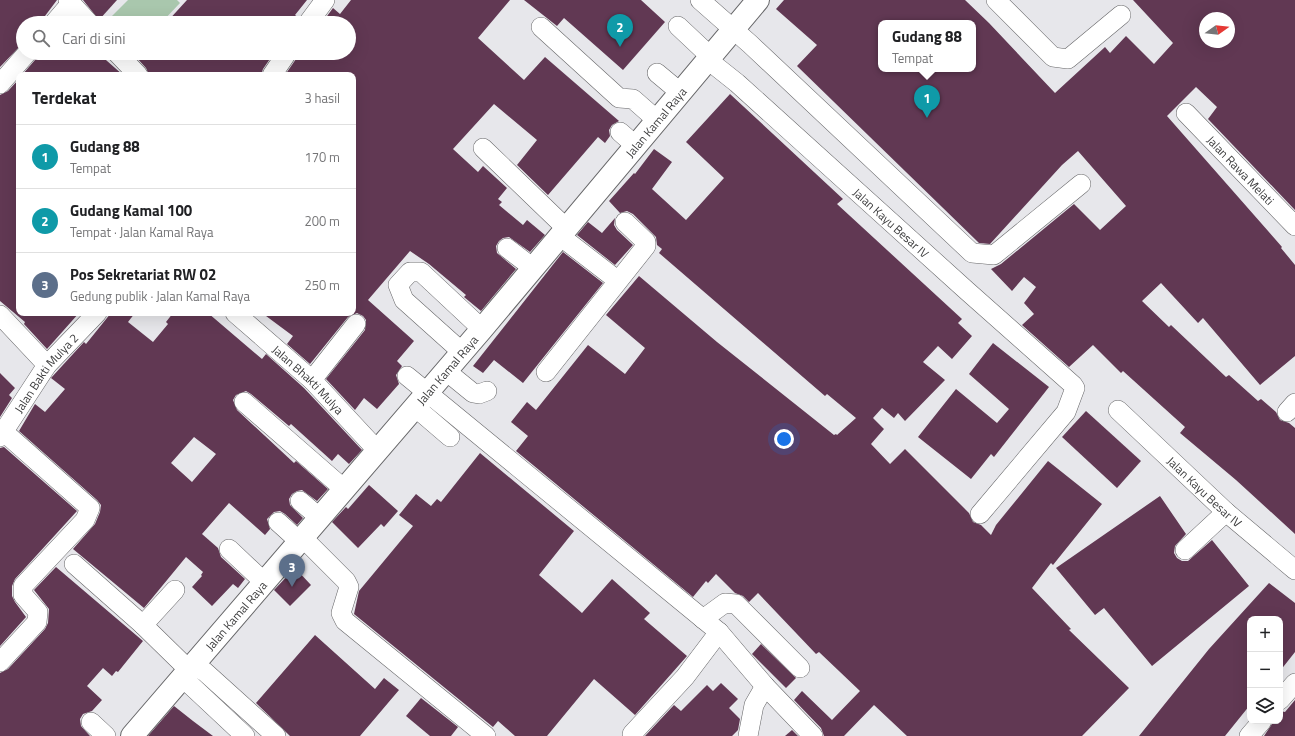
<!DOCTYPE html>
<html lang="id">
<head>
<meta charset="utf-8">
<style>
  :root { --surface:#fff; --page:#f6f6f6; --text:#202124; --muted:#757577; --line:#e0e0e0; --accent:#7c3aed }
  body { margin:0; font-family:"Titillium Web",sans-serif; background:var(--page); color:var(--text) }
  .controls { position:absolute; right:12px; bottom:12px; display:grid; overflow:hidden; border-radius:8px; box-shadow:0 4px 16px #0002 }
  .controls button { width:36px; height:36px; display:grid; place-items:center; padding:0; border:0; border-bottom:1px solid var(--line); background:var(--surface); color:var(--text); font:20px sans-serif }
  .compass { position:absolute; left:1199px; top:12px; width:36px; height:36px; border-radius:50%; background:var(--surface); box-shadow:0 4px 16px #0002; rotate:75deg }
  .you { position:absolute; left:784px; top:439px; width:14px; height:14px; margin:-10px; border:3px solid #fff; border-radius:50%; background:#1a73e8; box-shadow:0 0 0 6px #1a73e833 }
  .badge { display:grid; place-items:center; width:26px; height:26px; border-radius:50%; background:var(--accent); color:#fff; font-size:13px; font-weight:700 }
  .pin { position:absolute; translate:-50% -33px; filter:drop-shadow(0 1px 2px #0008) }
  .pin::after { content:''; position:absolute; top:21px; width:14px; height:12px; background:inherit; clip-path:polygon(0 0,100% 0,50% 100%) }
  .popup { position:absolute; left:878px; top:20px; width:98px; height:52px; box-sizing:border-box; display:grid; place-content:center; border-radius:8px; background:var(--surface); filter:drop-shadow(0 1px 3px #0005); font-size:13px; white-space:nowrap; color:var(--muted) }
  .popup b { font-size:15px; color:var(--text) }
  .popup::after { content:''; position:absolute; left:50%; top:100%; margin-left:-8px; border:8px solid transparent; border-top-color:var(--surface) }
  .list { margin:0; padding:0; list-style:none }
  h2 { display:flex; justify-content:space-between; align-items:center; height:52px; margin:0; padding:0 16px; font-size:17px }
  h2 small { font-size:13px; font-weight:400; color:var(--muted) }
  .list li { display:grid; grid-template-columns:26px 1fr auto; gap:12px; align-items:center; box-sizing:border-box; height:64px; padding:0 16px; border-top:1px solid var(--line) }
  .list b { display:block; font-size:15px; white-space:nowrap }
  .list p { margin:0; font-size:13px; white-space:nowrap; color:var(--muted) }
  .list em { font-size:13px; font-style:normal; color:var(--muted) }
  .icon { flex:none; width:22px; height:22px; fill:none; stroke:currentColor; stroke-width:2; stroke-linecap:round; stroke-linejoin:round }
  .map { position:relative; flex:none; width:1295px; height:736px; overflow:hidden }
  .search { position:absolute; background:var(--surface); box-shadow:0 4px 16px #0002; left:16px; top:16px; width:340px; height:44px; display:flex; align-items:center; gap:10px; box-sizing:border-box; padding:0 14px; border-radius:22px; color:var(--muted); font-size:15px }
  .panel { position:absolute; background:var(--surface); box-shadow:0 4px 16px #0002; left:16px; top:72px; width:340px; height:244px; border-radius:8px }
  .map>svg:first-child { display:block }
</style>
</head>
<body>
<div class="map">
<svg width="1295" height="736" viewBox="0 0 1295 736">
  <rect width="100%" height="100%" fill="#e7e7eb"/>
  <path fill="#a9c7ad" d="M128,0H177L180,3L161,23H105Z"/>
  <g fill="#613853" fill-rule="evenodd">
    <path d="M0,0H57L45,16L43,23H23V43L0,67Z"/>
    <path d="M83,0H117L99,20Z"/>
    <path d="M187,0H307L295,15L299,18L297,23H166Z"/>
    <path d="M351,0H510L478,38L524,80L545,57L619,121L612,125L609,130L610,136L605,143L598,137L548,195L517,165L537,140L494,104L453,149L478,172L483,166L507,188L498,199L502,202L499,205L523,225L527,220L545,235L530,252L509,237L503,238L499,241L496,246L497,253L516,269L481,311L464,297L466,295L429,264L410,251L368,300L414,341L397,361L402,366L396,375L399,384L377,409L364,398L355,410L326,379L365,330L366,320L363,316L357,313L348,317L310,364L287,344L293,336L262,313H353V75H285L296,59L298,53H349V23H322L333,8L340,14Z"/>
    <path d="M524,0H641L665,22L623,70L564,18L557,26Z"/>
    <path d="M784,0H965L989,23L1055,93L1105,47L1110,53L1126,36L1154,64L1173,43L1133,0H1295V210L1208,119L1217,107L1196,87L1167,116L1282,247L1281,248L1295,265V356L1260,385L1203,318L1198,323L1161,283L1142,301L1169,327L1171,325L1226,377L1229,375L1258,401L1261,399L1276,412L1280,420L1289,423L1295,428V534L1236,480L1180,433L1185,427L1123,371L1121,373L1093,345L1069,367L1022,325L1034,314L1024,303L1036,287L1024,277L1012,291L991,269L1001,264L1074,204L1100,230L1126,206L1078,151L1062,165L990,244L979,243L797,66L817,45L776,9ZM1205,18H1229V42H1205ZM881,23H973V69H881Z"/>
    <path d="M38,53H98L123,75H22L35,60Z"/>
    <path d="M139,53H274L263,69L261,75H149L146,68L136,57Z"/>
    <path d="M19,79V313H79L47,349L24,324L25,322L0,301V95L8,91Z"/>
    <path d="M730,94L843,199L837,204L962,319L958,323L972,336L952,359L938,346L923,362L945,380L905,421L898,413L894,418L882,408L873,418L884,429L871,444L890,464L905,449L969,513L973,522L981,525L991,535L996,525L1048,461L1102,504L1053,565L1051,563L1032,588L1071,629L1069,630L1129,688L1082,736H907L874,705L844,736H824L821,728L794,700L802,691L832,720L860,691L819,652L816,654L758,593L749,602L743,596L735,593L716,574L708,583L706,581L693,597L516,451L528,436L511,422L527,402L536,410L588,345L625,374L645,348L606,315L639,276L717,342L834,435L836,434L837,435L856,418L827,394L825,396L659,253L662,249L657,245L656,237L633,214L627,211L620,213L609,201L634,173L635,174L654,149L672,162L652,189L686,220L724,178L686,142Z"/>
    <path d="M615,218L614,225L617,230L633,245L615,265L577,235L588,222L602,233Z"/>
    <path d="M563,252L603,283L523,383L494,360L483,373L473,366Z"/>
    <path d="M111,313H135L128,322L153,342L168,324L166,322L173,313H208L262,359L266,354L304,388L362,450L349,464L338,454L332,461L291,424L289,426L251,394L246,391L236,395L233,400L237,410L294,463L296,461L328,489L317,501L302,490L297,491L292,494L289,499L290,505L303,518L297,525L285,514L280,511L274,512L267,519L270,529L265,535L229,503L202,534L218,548L221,557L245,579L238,588L233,584L212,606L192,587L202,576L201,575L203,572L186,557L144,608L73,549L95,524L100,512L101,505L97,500L19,431L35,404L45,412L65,389L51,378L84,342L86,344ZM194,437L216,454L192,482L171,463Z"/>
    <path d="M993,343L1049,387L994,457L991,454L971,479L918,437L956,389L997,423L1009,409L969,374Z"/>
    <path d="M0,373L15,388L9,395L12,398L0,417Z"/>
    <path d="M1086,411L1141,461L1117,488L1062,437Z"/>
    <path d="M4,447L77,511L15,579L12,586V596L15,602L26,617L0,646V448Z"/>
    <path d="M480,453L574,531L539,575L582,613L612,579L650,613L644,619L687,656L635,715L594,679L547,736H515L498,721L493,727L354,614L359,591L413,526L399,515L416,494L431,506L437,499L441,502Z"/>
    <path d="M369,485L398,511L384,527L381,524L358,548L332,522L346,507L348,509Z"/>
    <path d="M1160,496L1186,534L1175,546L1174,553L1177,558L1182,561H1188L1212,540L1249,586L1152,666L1104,608L1095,615L1056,568Z"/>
    <path d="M56,567L143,641L118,672L116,671L112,676L103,668L87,686L102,700L92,711L83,714L80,719L81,726L90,736H0V673L8,669L45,629L48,623L49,609L34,590Z"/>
    <path d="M295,568L311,585L290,606L274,590Z"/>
    <path d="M1269,583L1295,603V652L1280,671V619H1250V705L1225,736H1139L1209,649Z"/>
    <path d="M315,635L375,689L384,678L399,690L360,736H290L256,703Z"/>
    <path d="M761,644L796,678L786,688L752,654Z"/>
    <path d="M721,683L738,699L729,708L740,719L738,730L732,736H645L674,705L681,711L707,685L713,691Z"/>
    <path d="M421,698L458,727L451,736H430L406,716Z"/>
    <path d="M1295,700V736H1264L1274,721H1280V711L1285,712Z"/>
    <path d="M174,706L193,721L213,736H148Z"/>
    <path d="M792,730L798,736H785Z"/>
  </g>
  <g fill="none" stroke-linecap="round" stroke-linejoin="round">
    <g stroke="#666668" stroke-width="20">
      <g id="minor">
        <path d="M68,0L89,23"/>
        <path d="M700,0L750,44L972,253L994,255L1081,184"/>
        <path d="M996,0L1053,57L1068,59L1121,15"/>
        <path d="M54,23L71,3"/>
        <path d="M308,23L325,0"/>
        <path d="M678,26L711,57"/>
        <path d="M541,27L619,98L633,99L658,121"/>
        <path d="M117,53L138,75"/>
        <path id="s1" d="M708,60L737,83L966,290L1073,385L1075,388L1066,412L980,514"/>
        <path d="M657,73L681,93"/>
        <path d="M272,75L287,53"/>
        <path d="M0,84L27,53"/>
        <path id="s2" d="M1186,113L1295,226"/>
        <path d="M620,132L636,146"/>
        <path d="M483,148L566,228"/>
        <path d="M560,236L617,280"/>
        <path d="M507,248L533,268"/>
        <path id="s3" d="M235,313L312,380L377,450"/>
        <path d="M0,315L47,365"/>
        <path d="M462,352L404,300L398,285L410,272H421L482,329"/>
        <path d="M446,371L473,393L479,394L487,391"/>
        <path d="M546,372L646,246V242L625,222"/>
        <path d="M407,376L719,632L765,686L813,736"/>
        <path d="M312,380L356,324"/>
        <path d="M244,402L344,489"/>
        <path d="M415,407L450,437"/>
        <path id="s4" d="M1118,410L1226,512L1295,570"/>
        <path d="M1287,412L1295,403"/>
        <path id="s5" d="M0,437L47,365L97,313"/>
        <path d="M300,501L319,517"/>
        <path d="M278,522L299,541"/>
        <path d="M302,537L346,581L349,587L341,613L345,621L486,736"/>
        <path d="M229,549L264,582"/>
        <path d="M1185,550L1226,512"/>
        <path d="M74,564L143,625L188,669"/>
        <path d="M703,619L725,603L736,604L800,668"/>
        <path d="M143,625L175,590"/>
        <path d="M0,662L37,622L38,612L23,595V586L85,520L90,508L4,432"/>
        <path d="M193,665L205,672L276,736"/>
        <path d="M182,677L245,736"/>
        <path d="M1280,700L1295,683"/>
        <path d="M91,722L106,736"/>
        <path d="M632,734L685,677L719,632"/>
        <path d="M748,736L754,705L765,686"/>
        <path d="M1249,736L1262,721"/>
      </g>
    </g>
    <g stroke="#666668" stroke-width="24">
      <g id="major">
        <path id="s6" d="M132,736L482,329L758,0"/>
      </g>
    </g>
    <use href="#minor" stroke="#fff" stroke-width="19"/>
    <use href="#major" stroke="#fff" stroke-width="22"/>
  </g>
  <g text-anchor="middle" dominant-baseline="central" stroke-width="4" stroke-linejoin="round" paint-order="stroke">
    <g font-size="12" fill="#3c3c3d" stroke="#f5f5f8">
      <text stroke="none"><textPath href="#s6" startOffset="807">Jalan Kamal Raya</textPath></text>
      <text stroke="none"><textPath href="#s2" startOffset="79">Jalan Rawa Melati</textPath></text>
      <text stroke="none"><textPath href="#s1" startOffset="245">Jalan Kayu Besar IV</textPath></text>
      <text stroke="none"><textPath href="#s6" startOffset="483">Jalan Kamal Raya</textPath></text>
      <text stroke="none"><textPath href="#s5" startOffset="79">Jalan Bakti Mulya 2</textPath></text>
      <text stroke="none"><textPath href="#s3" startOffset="99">Jalan Bhakti Mulya</textPath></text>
      <text stroke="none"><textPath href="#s4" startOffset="119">Jalan Kayu Besar IV</textPath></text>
      <text stroke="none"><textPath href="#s6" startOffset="159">Jalan Kamal Raya</textPath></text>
    </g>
  </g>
</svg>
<div class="controls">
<button>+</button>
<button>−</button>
<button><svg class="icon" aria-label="layers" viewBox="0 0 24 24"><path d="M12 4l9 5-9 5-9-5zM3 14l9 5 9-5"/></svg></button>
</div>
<svg class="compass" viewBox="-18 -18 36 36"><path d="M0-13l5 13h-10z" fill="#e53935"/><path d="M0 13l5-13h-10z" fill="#757577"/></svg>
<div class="you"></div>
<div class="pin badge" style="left:927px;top:118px;background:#0f9aa8">1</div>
<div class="popup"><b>Gudang 88</b>Tempat</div>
<div class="pin badge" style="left:620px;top:47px;background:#0f9aa8">2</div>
<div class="pin badge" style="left:292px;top:587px;background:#5c6f8a">3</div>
<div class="search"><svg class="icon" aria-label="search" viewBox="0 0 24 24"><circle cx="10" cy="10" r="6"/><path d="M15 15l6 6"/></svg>Cari di sini</div>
<section class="panel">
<h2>Terdekat<small>3 hasil</small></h2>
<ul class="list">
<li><span class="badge" style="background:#0f9aa8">1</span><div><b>Gudang 88</b><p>Tempat</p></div><em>170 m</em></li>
<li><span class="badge" style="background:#0f9aa8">2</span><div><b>Gudang Kamal 100</b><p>Tempat · Jalan Kamal Raya</p></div><em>200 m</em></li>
<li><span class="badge" style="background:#5c6f8a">3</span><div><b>Pos Sekretariat RW 02</b><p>Gedung publik · Jalan Kamal Raya</p></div><em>250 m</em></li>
</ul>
</section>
</div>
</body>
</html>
